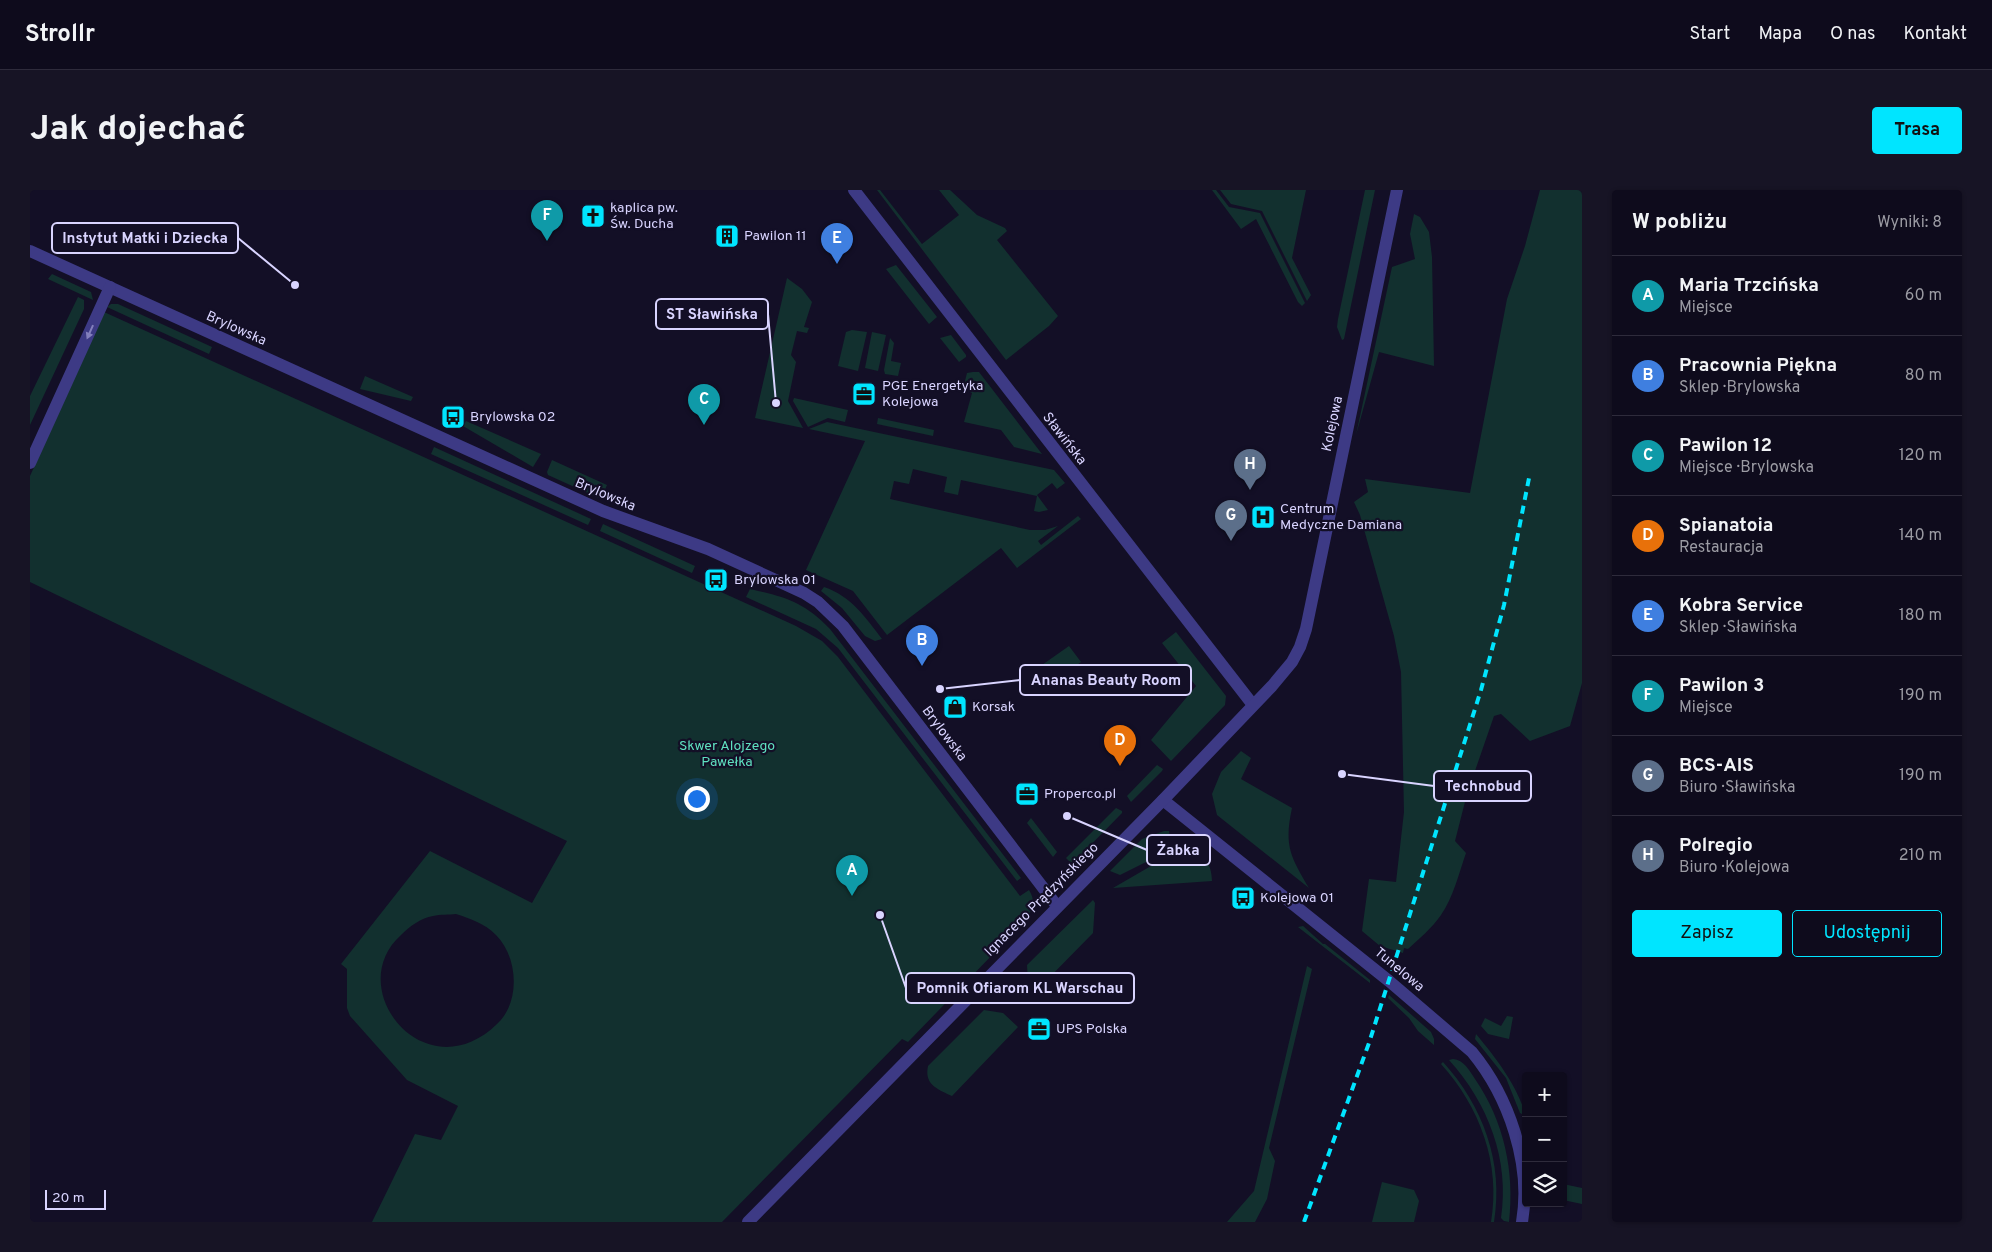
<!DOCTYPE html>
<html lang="pl">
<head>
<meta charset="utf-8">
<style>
  :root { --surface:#0e0b1c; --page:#171425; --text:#f1f3f6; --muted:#9b9ba3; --line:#2e2b3b; --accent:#00e5ff }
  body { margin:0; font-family:Overpass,sans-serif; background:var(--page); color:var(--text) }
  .controls { position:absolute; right:15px; bottom:15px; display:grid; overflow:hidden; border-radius:5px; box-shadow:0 1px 4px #0004 }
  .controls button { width:45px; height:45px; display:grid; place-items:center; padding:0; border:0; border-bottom:1px solid var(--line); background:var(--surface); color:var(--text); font:25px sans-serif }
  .scale { position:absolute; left:15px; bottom:12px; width:61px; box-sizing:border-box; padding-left:5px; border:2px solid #d9d4ff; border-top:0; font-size:14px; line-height:18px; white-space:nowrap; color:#d9d4ff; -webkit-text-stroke:4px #130f26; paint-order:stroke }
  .you { position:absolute; left:666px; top:608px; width:18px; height:18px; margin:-12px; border:4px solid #fff; border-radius:50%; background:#1a73e8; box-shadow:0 0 0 8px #1a73e833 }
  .badge { display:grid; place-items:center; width:32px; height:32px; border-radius:50%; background:var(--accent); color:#fff; font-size:16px; font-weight:700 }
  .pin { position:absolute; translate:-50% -41px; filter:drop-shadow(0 1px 2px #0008) }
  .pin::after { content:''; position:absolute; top:26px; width:18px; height:15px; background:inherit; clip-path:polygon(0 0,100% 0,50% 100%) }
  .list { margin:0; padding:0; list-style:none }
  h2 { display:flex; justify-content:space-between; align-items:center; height:65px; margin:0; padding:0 20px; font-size:21px }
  h2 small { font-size:16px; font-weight:400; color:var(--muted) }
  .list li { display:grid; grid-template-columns:32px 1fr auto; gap:15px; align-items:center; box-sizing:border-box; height:80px; padding:0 20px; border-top:1px solid var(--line) }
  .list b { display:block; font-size:19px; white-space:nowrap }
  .list p { margin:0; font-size:16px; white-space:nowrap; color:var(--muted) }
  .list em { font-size:16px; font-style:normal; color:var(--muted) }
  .actions { display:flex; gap:10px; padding:15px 20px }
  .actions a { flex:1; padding:11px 0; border:1px solid var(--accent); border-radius:5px; text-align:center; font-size:18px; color:var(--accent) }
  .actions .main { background:var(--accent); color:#111 }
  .icon { flex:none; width:28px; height:28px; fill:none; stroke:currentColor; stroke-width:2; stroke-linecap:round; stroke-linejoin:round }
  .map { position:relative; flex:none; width:1552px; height:1032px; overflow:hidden; border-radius:5px }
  header { display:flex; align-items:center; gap:30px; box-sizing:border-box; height:70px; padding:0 25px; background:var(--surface); border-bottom:1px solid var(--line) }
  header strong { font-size:24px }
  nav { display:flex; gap:28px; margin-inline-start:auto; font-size:18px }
  .intro { display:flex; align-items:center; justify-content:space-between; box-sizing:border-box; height:120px; padding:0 30px }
  h1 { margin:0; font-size:35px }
  .button { padding:12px 22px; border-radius:5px; background:var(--accent); color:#111; font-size:18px; font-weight:700 }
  main { display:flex; gap:30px; padding:0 30px }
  aside { flex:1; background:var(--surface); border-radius:5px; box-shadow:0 1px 4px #0004 }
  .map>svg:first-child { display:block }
</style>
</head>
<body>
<header>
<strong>Strollr</strong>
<nav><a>Start</a><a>Mapa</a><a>O nas</a><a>Kontakt</a></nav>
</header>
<div class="intro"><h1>Jak dojechać</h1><a class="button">Trasa</a></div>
<main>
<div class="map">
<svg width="1552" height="1032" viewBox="0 0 1552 1032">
  <rect width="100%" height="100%" fill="#130f26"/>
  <g fill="#12302f" fill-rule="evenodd">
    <path d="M847,0H850L892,54L929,25L909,0H920L947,25L975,38L977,41L967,50L1028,126L1019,136L976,170Z"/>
    <path d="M1182,0H1186L1199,17L1230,23L1275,113L1272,116L1268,112L1226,29L1211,39Z"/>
    <path d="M1190,0H1276L1262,68L1281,105L1277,111L1232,21L1201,14Z"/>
    <path d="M1335,0H1345L1314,149L1312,150L1307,137L1308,129Z"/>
    <path d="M1510,0H1552V493L1540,536L1500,551L1471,524L1464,526L1437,604L1425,651L1436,663C1429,683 1423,708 1411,725C1402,738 1389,749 1378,759L1374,758L1373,763L1350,756L1332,741L1339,689L1366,692L1374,622L1371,482L1364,446L1330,325L1324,312L1338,302L1335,289L1440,303L1477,109L1495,56Z"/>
    <path d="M1384,24L1390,27L1399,42L1402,67L1404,176L1349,162L1326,245L1362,77L1385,69L1380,44Z"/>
    <path d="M866,75L907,127L899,134L856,79Z"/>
    <path d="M22,84L61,102L63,110L18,89Z"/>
    <path d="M757,88L772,99L782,112L774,137L779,138L777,143L767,141L761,165L766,172L758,211L773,238L725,228Z"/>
    <path d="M48,107L54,110V119L0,235V206Z"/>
    <path d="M81,114H88L182,157L179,164L77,117Z"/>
    <path d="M74,122L766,436L792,451L808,467L990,706L999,700C1006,711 1003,719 996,730L878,852L872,849L692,1032H342L385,944L411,950L428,916L377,890L320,826L317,818V779L311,774L400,661L502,713L537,651L0,392V286ZM426,724C441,729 454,733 466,745C488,767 491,812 467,834C396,903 311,799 371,745C380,736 391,728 403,726C410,724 419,725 426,724Z"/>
    <path d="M822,140L837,142L828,181L808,176L816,142Z"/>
    <path d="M842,142L856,145L848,181L835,178Z"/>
    <path d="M921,145L936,165V167L929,172L910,148Z"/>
    <path d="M860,148L864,153L861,171L871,173L868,186L855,184L854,180Z"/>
    <path d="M943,182H949L1012,264L984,257L971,240L934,232L942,203L933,199L937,183Z"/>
    <path d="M335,186L383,207L381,211L330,199Z"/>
    <path d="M764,208L818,220L815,232L798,228L778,237L763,211Z"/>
    <path d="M848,228L904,240L903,246L847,234Z"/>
    <path d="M436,231L511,264L503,277L433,236Z"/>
    <path d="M797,232L1024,280L1035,293L1027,299L1022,293L1007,305L1018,320L1009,322L1004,321L1007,306L931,290L928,305L914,302L917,287L883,279L879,294L864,291L860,309L1000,340H1015L1028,336L1008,351L1011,355L1048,326L1051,329L987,378L971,358L857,445L823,401L776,380L835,251L779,239Z"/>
    <path d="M404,257L561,329L558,335L401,264Z"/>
    <path d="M522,270L577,295L571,309L518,285L517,282Z"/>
    <path d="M573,334L665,376L662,383L570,341Z"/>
    <path d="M794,397C821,406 836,428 852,449L845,451L835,446L812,418L791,401Z"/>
    <path d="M720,399C756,407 774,412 800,439L991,688L987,691L808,458L786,439L716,407Z"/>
    <path d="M1146,442L1196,506L1195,515L1141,571L1121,550L1166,496L1132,453Z"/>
    <path d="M1039,456L1051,472L1024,492L1012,475Z"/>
    <path d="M1211,561L1221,568L1211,589L1262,618C1254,655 1260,666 1279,698L1187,625L1182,604L1191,582Z"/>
    <path d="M1127,575L1133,579L1132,581L1101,612L1097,606Z"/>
    <path d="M1086,618L1092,621V623L1044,672H1040L1036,668Z"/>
    <path d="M1001,628L1027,662L1023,667L997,633Z"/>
    <path d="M1134,641H1139L1140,648L1116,672L1090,685L1080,681L1112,649Z"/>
    <path d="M1157,650C1171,658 1182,673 1182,691L1083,698L1121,676L1145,653Z"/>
    <path d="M1063,710L1065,713L1063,743L1009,798L1004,794L1002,795L998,792L997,775Z"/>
    <path d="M1273,736L1293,754H1295L1340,790V793L1268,737Z"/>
    <path d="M1277,776L1282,779L1239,958L1245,971L1237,1009L1225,1032H1197L1224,1001Z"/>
    <path d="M1359,805L1401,842L1404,849V855L1388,841L1379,828L1358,808Z"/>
    <path d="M954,820L973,823L988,837L922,906C908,899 894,895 898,876Z"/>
    <path d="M1477,826L1483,827L1479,849L1458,844L1451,836L1455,828L1471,836Z"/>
    <path d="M1446,844C1466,868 1487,895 1496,926L1490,923L1476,888L1445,849Z"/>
    <path d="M1423,869C1434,870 1439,880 1445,889C1474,931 1485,982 1479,1032L1474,1031L1471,1028C1480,970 1458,913 1419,870Z"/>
    <path d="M1413,872C1453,916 1474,973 1464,1032H1461C1471,974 1450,917 1411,874Z"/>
    <path d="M1352,992L1384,1000L1389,1011L1384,1032H1342Z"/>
    <path d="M1533,994L1552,998V1014L1533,1010Z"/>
  </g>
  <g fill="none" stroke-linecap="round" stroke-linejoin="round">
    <g stroke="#3d3a85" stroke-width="12">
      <path d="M824,0L1223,515"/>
      <path d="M0,61L573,321L678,359L774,403L788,412L813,436L1027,716"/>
      <path d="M0,273L80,97"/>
      <path d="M1133,610L1359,791L1442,862C1479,907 1502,974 1492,1032"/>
      <path d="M718,1032L1133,610L1242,496L1262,472L1270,457L1276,439L1367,0"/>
    </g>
    <path stroke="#00e5ff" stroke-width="4" stroke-dasharray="8 6" stroke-linecap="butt" d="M1274,1032L1339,853L1451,500L1474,415L1499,288"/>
  </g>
  <defs><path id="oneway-solid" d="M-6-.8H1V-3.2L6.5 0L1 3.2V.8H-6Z" transform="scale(1.25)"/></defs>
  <use fill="#837fbc" href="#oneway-solid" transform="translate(60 142) rotate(114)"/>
  <defs>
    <g id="church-square" transform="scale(1.25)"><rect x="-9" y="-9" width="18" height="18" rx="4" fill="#00e5ff" stroke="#130f26"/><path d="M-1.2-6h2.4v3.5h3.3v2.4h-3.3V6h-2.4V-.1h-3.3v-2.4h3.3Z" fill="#111"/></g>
    <g id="building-square" transform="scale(1.25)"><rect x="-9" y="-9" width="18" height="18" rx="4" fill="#00e5ff" stroke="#130f26"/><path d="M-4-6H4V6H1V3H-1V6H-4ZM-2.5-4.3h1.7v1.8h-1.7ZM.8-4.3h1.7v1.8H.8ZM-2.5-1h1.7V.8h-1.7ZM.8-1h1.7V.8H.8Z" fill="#111"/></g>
    <g id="office-square" transform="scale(1.25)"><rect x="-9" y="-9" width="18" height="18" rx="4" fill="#00e5ff" stroke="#130f26"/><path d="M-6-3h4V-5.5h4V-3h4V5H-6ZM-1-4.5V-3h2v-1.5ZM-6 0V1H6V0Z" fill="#111"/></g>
    <g id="bus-square" transform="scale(1.25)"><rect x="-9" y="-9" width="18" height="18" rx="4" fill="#00e5ff" stroke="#130f26"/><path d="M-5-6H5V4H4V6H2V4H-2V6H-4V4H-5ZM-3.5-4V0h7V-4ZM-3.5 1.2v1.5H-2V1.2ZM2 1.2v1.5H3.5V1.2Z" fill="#111"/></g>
    <g id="hospital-square" transform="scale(1.25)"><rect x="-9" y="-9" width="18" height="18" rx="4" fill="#00e5ff" stroke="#130f26"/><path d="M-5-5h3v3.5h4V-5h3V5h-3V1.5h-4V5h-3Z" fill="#111"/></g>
    <g id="shop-square" transform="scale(1.25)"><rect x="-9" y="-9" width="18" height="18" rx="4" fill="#00e5ff" stroke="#130f26"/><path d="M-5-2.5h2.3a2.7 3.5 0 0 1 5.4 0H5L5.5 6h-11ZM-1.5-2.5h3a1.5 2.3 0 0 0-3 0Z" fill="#111"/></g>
  </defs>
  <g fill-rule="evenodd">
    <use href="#church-square" x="563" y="26"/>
    <use href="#building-square" x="697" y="46"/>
    <use href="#office-square" x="834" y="204"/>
    <use href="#bus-square" x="423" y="227"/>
    <use href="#hospital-square" x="1233" y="327"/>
    <use href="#bus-square" x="686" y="390"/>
    <use href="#shop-square" x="925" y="517"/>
    <use href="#office-square" x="997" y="604"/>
    <use href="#bus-square" x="1213" y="708"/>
    <use href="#office-square" x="1009" y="839"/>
  </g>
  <g text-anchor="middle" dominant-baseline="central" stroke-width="4.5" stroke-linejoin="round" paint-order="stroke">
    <g font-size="14" fill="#d9d4ff" stroke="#130f26" text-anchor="start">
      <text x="580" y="18">kaplica pw.<tspan x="580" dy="16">Św. Ducha</tspan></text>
      <text x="714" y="46">Pawilon 11</text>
      <text x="852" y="196">PGE Energetyka<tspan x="852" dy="16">Kolejowa</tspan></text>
      <text x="440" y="227">Brylowska 02</text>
      <text x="1250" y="319">Centrum<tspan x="1250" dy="16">Medyczne Damiana</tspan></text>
      <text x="704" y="390">Brylowska 01</text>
      <text x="942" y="517">Korsak</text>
      <text x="1014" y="604">Properco.pl</text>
      <text x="1230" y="708">Kolejowa 01</text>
      <text x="1026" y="839">UPS Polska</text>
    </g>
    <g font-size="14" fill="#d9d4ff" stroke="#130f26">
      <text transform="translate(206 139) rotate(24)">Brylowska</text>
      <text transform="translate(1303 234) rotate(-78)">Kolejowa</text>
      <text transform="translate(1034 249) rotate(52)">Sławińska</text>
      <text transform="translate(575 305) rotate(23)">Brylowska</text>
      <text transform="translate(914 544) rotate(53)">Brylowska</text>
      <text transform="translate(1012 710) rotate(-45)">Ignacego Prądzyńskiego</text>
      <text transform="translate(1369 780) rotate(40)">Tunelowa</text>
    </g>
    <g font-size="14" fill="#5fe0c0" stroke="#130f26">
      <text x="697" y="556">Skwer Alojzego<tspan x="697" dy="16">Pawełka</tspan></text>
    </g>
  </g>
  <path fill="none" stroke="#d9d4ff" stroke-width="2" d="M265 95L208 48M746 213L738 124M910 499L990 490M1312 584L1404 596M1037 626L1117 660M850 725L876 798"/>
  <g fill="#d9d4ff" stroke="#130f26" stroke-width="2">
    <circle cx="265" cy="95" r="5"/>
    <circle cx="746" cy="213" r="5"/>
    <circle cx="910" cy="499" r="5"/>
    <circle cx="1312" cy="584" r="5"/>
    <circle cx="1037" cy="626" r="5"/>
    <circle cx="850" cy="725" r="5"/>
  </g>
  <g fill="#130f26" stroke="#d9d4ff" stroke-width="2">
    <rect x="22" y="33" width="186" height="30" rx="5"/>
    <rect x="626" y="109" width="112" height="30" rx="5"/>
    <rect x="990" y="475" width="171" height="30" rx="5"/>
    <rect x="1404" y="581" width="97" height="30" rx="5"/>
    <rect x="1117" y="645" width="63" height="30" rx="5"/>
    <rect x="876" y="783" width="228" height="30" rx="5"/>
  </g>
  <g font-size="15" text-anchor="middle" font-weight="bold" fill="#d9d4ff">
    <text x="115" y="53">Instytut Matki i Dziecka</text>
    <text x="682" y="129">ST Sławińska</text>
    <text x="1076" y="495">Ananas Beauty Room</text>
    <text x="1453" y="601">Technobud</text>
    <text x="1148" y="665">Żabka</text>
    <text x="990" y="803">Pomnik Ofiarom KL Warschau</text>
  </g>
</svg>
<div class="controls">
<button>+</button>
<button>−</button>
<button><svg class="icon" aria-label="layers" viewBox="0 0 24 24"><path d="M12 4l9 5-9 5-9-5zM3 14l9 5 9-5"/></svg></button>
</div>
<div class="scale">20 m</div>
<div class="you"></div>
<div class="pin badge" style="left:822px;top:706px;background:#0f9aa8">A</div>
<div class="pin badge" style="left:892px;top:476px;background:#3f7fe0">B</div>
<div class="pin badge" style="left:674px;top:235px;background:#0f9aa8">C</div>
<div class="pin badge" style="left:1090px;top:576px;background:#e8710a">D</div>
<div class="pin badge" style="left:807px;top:74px;background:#3f7fe0">E</div>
<div class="pin badge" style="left:517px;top:51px;background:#0f9aa8">F</div>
<div class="pin badge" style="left:1201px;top:351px;background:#5c6f8a">G</div>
<div class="pin badge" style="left:1220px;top:300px;background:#5c6f8a">H</div>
</div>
<aside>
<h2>W pobliżu<small>Wyniki: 8</small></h2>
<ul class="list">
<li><span class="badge" style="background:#0f9aa8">A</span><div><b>Maria Trzcińska</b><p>Miejsce</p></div><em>60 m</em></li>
<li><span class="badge" style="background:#3f7fe0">B</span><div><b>Pracownia Piękna</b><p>Sklep · Brylowska</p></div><em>80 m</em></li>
<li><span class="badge" style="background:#0f9aa8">C</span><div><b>Pawilon 12</b><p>Miejsce · Brylowska</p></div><em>120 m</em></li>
<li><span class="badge" style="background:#e8710a">D</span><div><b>Spianatoia</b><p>Restauracja</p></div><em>140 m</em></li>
<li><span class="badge" style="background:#3f7fe0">E</span><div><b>Kobra Service</b><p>Sklep · Sławińska</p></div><em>180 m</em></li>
<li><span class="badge" style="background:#0f9aa8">F</span><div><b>Pawilon 3</b><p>Miejsce</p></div><em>190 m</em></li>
<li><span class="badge" style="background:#5c6f8a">G</span><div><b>BCS-AIS</b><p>Biuro · Sławińska</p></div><em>190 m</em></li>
<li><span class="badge" style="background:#5c6f8a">H</span><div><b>Polregio</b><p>Biuro · Kolejowa</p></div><em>210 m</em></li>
</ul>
<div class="actions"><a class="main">Zapisz</a><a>Udostępnij</a></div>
</aside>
</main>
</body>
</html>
